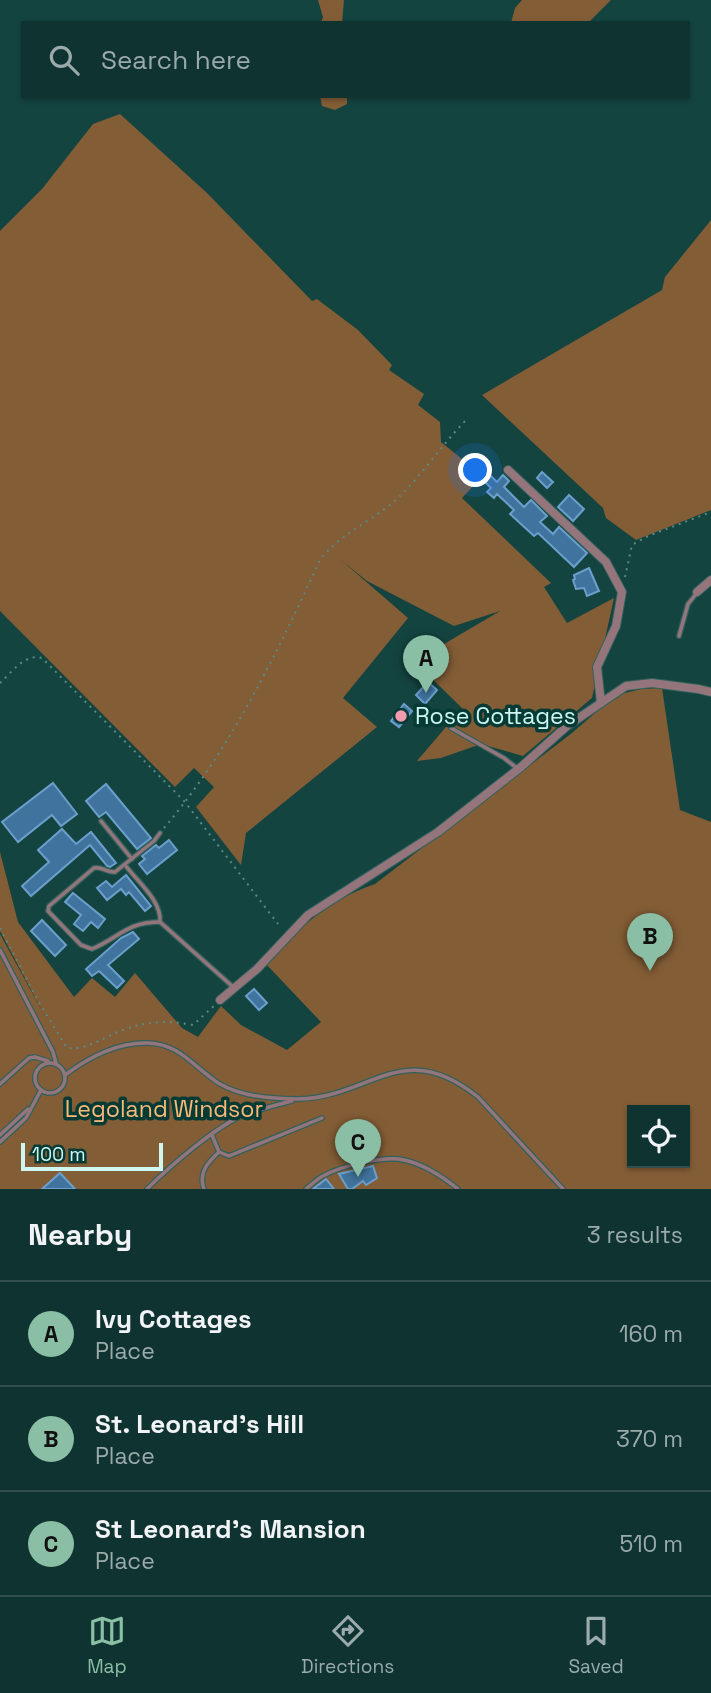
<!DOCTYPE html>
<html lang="en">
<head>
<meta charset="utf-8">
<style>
  :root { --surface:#0f3330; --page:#183b38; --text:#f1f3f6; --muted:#9baaab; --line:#2f4e4c; --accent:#8abfa5 }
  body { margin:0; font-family:"Space Grotesk",sans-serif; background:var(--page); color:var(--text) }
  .controls { position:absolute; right:21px; bottom:21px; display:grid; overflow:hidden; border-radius:0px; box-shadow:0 2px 5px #0004 }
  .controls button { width:63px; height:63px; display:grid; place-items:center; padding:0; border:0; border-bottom:2px solid var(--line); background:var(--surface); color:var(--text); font:35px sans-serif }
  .scale { position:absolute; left:21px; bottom:18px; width:142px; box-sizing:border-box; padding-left:7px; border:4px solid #cef7f2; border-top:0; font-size:19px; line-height:24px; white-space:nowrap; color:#cef7f2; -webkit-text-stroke:5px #053a35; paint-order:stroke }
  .you { position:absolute; left:476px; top:471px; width:24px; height:24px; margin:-18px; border:5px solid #fff; border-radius:50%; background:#1a73e8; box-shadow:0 0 0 10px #1a73e833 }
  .badge { display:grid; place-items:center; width:46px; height:46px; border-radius:50%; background:var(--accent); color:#111; font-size:23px; font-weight:700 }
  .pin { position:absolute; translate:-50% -58px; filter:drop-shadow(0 2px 4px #0008) }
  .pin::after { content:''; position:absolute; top:37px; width:24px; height:21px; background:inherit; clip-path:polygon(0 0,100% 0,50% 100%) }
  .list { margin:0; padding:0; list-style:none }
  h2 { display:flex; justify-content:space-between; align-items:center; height:91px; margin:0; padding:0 28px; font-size:30px }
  h2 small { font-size:23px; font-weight:400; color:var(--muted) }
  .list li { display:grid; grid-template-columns:46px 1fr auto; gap:21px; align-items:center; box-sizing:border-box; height:105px; padding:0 28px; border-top:2px solid var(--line) }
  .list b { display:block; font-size:26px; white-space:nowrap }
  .list p { margin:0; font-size:23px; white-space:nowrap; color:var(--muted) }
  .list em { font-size:23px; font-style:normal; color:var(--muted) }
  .icon { flex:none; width:38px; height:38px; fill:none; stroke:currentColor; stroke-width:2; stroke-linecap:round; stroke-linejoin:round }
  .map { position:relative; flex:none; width:711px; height:1189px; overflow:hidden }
  .search { position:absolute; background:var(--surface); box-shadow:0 2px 5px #0004; left:21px; right:21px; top:21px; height:77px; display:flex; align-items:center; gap:18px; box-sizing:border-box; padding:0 24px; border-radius:0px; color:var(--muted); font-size:26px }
  .sheet { height:406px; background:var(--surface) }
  nav { display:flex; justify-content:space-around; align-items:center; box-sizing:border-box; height:98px; border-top:2px solid var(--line); background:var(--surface); font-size:19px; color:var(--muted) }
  nav a { display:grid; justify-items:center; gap:4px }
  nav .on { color:var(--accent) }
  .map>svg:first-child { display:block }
</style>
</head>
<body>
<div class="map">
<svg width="711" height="1189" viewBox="0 0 711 1189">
  <rect width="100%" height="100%" fill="#144440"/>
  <g fill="#835d36" fill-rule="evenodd">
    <path d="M318,0H344L342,23H321L323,17Z"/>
    <path d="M522,0H611L588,23H511L515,8Z"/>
    <path d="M320,96H347V104L335,110L322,106Z"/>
    <path d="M120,114L207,193L312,301L317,299L358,330L392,365L389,370L424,394L418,405L440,422L441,442L483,476L462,498L551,583L544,587L567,623L614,598L592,698L523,756L481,744L441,758L417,761L462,708L422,669L439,647L500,611L454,626L367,581L341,560L408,618L343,698L377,727L246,833L241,865L196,807L214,787L194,768L175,787L0,611V231L42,189L93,124Z"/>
    <path d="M711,220V510L636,540L606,518L603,508L482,395L662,290L665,277Z"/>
    <path d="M662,688L680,810L711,822V1189H0V934L47,1020L0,931V852L18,922L74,997L92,978L115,997L135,973L182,1028L198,1037L221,1006L241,1025L287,1050L321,1022L266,964C301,927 326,901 375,884L572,733L608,702L621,694L641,689ZM632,1110H685V1163H632Z"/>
  </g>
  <g fill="#40739d" stroke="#6b9fcc" stroke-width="2">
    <path d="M542,472L553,482L547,488L537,478Z"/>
    <path d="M490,475L497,482L503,475L509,481L504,487L524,507L531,500L547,516L540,522L553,534L559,527L587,553L574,567L538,533L534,536L521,524L510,514L514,510L497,494L494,498L487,492L491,488L484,481Z"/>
    <path d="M569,495L584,509L573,521L558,507Z"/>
    <path d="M589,568L599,591L587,596L584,588L576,589L573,580L575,579L574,575Z"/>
    <path d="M428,682L437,690L425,704L416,695Z"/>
    <path d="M404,704L412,711L399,727L391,721Z"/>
    <path d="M53,783L77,814L61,826L52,815L18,842L2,822Z"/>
    <path d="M106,784L151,838L137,849L106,812L99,817L86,801Z"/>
    <path d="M62,829L76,844L91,832L116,863L110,867L107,866L90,845L31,896L22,886L49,862L38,850Z"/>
    <path d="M169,840L177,850L147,874L139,864L145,859L142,856L156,845L159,848Z"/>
    <path d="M126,875L151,906L145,911L129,892L126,895L121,889L107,900L97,888L106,881L112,887Z"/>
    <path d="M73,893L105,919L98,928L91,922L83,931L74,924L81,915L65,902Z"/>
    <path d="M42,920L66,945L55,956L31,931Z"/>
    <path d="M133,932L139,939L108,965L124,981L117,988L99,971L92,976L86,969L121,938Z"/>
    <path d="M254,989L267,1003L259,1010L246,996Z"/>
    <path d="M373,1166L377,1178L366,1185L363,1181L352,1189H348L339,1174Z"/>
    <path d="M60,1173L75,1189H42Z"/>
    <path d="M326,1179L334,1189H313Z"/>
  </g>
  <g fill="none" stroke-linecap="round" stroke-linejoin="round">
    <g stroke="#32615c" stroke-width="6">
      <g id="service">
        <path d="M679,636L688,604L696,594"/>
        <path d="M451,728L504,758L518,769"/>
        <path d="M101,821L132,859"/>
        <path d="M125,865C137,881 162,901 160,922L232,986"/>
        <path d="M160,922C127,922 120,937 92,949L81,945L48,911L49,906L94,868C102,866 107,873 115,872L154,841L160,833"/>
        <path d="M0,950L53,1052L56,1063"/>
        <circle cx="50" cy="1078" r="15"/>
        <path d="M65,1075C89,1057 117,1042 148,1043C181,1044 194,1068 220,1084C242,1097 273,1099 298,1099C371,1098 402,1036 478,1097L563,1189"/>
        <path d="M0,1084L29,1058L35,1057L48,1061"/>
        <path d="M216,1109L226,1115H240"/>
        <path d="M0,1135L28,1109"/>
        <path d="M0,1142L26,1118L41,1090"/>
        <path d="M219,1152L229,1156L322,1118"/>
        <path d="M147,1189C169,1167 216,1126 244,1115C260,1109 276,1105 292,1101"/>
        <path d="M204,1189C198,1173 208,1162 219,1152L212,1135"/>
        <path d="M306,1189C311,1185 317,1179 323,1176C341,1166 385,1155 404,1160C423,1164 443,1177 458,1189"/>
      </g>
    </g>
    <g stroke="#32615c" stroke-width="10">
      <g id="minor">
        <path d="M508,470L606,562L622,592L616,626L597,667L601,703"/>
        <path d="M697,592L711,580"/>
        <path d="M220,1000L257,969L308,915L438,832L521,767L567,726L626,686L652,683L698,689L711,692"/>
      </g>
    </g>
    <g stroke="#5b8984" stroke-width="2" stroke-dasharray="2 5" stroke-linecap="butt">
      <path d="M625,577L632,545L648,536L711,512"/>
      <path d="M0,683C12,672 25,653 42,658L185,802L278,924"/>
      <path d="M164,828C231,749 277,653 320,560C341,532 376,520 401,495C424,472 442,445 465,421"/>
      <path d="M0,928L38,1001L67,1048C89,1050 103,1037 123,1030C148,1021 168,1020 193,1025L215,1005"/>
    </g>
    <use href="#service" stroke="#94757b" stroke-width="3.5"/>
    <use href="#minor" stroke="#94757b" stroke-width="8"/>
  </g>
  <circle fill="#f29aad" stroke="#053a35" stroke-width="2.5" cx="401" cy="716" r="7"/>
  <g text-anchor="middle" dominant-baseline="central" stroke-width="7" stroke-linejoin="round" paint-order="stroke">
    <g font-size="23" fill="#cef7f2" stroke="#053a35" text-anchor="start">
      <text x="415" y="716">Rose Cottages</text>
    </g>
    <g font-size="23" fill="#faba79" stroke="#053a35">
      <text x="164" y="1109">Legoland Windsor</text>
    </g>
  </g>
</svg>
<div class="controls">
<button><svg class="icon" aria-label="locate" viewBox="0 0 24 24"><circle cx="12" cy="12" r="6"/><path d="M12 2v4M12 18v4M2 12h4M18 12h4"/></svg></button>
</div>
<div class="scale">100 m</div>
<div class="you"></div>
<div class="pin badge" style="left:426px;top:693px">A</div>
<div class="pin badge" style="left:650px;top:971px">B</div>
<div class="pin badge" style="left:358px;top:1177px">C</div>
<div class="search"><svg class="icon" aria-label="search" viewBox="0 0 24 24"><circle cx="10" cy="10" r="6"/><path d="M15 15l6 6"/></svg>Search here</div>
</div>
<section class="sheet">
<h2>Nearby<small>3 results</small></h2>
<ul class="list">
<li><span class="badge">A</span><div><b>Ivy Cottages</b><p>Place</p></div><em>160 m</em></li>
<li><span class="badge">B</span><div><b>St. Leonard's Hill</b><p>Place</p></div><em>370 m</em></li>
<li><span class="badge">C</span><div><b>St Leonard's Mansion</b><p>Place</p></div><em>510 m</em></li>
</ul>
</section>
<nav>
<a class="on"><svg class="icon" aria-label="map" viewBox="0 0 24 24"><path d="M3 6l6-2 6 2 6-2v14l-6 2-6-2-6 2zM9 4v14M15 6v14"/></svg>Map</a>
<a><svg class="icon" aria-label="directions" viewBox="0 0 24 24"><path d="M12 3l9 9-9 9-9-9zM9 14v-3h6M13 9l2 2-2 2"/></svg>Directions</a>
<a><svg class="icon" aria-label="saved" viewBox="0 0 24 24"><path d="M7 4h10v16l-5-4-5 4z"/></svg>Saved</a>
</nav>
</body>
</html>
